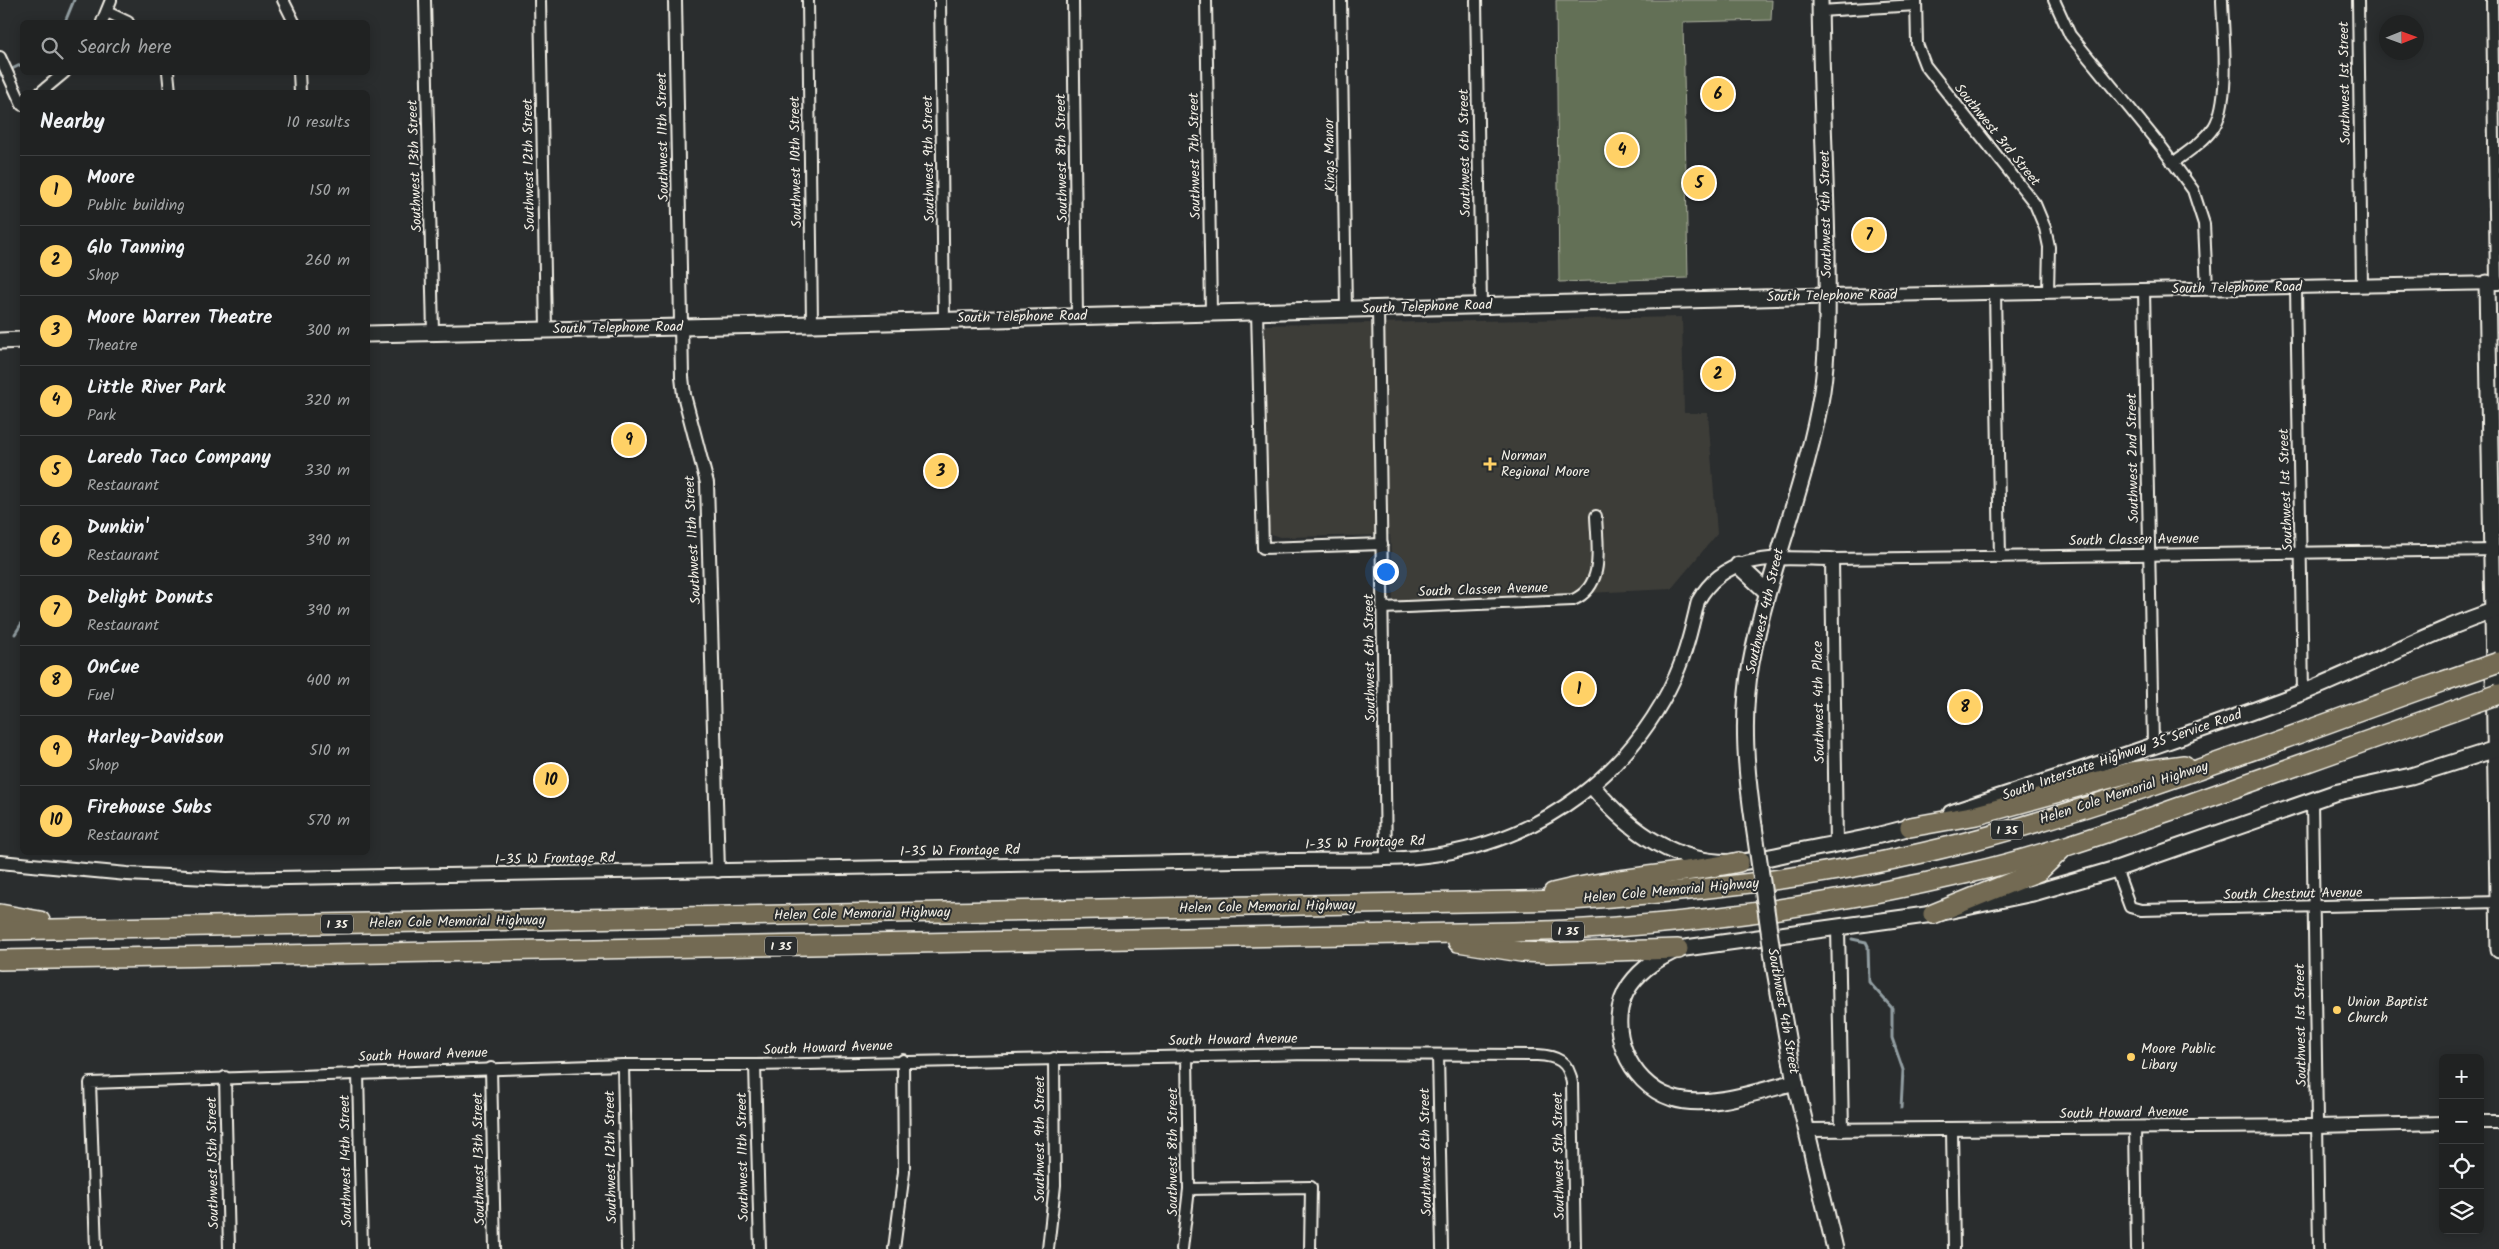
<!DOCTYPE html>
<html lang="en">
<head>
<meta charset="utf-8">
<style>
  :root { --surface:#202222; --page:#2d2f2f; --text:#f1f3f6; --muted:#a2a4a5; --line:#3d3f40; --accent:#ffd166 }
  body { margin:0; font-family:Kalam,sans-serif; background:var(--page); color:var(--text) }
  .controls { position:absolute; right:15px; bottom:15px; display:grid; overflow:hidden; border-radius:8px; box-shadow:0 2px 12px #0003 }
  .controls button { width:45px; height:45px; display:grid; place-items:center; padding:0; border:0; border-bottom:1px solid var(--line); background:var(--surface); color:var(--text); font:25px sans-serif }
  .compass { position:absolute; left:2379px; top:15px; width:45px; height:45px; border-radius:50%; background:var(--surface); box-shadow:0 2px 12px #0003; rotate:89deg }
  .you { position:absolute; left:1385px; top:571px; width:18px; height:18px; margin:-12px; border:4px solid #fff; border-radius:50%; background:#1a73e8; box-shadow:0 0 0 8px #1a73e833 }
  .badge { display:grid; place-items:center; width:32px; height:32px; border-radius:50%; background:var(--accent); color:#111; font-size:16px; font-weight:700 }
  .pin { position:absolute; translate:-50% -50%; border:2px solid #fff; box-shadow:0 1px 5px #0006 }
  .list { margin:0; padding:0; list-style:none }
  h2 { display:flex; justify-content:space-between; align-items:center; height:65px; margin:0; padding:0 20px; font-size:21px }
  h2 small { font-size:16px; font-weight:400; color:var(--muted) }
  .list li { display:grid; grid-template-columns:32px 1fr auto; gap:15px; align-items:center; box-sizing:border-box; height:70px; padding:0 20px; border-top:1px solid var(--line) }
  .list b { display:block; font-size:19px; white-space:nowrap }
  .list p { margin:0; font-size:16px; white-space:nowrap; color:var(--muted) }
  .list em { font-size:16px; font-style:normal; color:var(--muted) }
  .icon { flex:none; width:28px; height:28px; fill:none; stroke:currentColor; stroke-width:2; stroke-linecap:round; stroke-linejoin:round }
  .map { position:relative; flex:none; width:2499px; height:1249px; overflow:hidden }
  .search { position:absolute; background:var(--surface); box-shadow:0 2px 12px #0003; left:20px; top:20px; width:350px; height:55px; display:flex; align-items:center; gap:12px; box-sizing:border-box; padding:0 18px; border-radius:8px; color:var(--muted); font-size:19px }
  .panel { position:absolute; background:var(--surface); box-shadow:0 2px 12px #0003; left:20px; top:90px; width:350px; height:765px; border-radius:8px }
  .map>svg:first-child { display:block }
</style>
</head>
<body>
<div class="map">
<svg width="2499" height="1249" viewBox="0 0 2499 1249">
  <rect width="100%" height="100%" fill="#2a2d2e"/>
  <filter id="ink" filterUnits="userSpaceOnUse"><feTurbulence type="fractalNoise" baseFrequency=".02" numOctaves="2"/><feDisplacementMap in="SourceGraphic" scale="10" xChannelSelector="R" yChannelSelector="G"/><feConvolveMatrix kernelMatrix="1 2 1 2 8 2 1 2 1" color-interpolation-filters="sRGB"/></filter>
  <g filter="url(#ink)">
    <path fill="#3d3d39" d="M1682,317L1684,413H1708L1717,534L1671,589L1393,602L1390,535L1280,537L1267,533L1265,325Z"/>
    <path fill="#646f56" stroke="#acb09f" d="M1556,0H1772L1771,20L1683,22L1688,278L1559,282Z"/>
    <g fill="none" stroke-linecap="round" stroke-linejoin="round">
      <g stroke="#929ea2" stroke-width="3">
        <path d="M65,22L74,0"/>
        <path d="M0,75L22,64"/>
        <path d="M15,634L22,623"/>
        <path d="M1852,939L1866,942L1868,946L1869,982L1892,1008V1038L1903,1070L1901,1108"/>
      </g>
      <g stroke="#f4f1e8" stroke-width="14">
        <g id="minor">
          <path d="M283,0L294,22"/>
          <path d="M425,0L433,332"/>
          <path d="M540,0L546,329"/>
          <path d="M808,0L812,324"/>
          <path d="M940,0L944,319"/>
          <path d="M1073,0L1077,316"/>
          <path d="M1206,0L1211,312"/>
          <path d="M1341,0L1346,309"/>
          <path d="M1476,0L1481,306"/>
          <path d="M1916,0L1917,44L1925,65L2035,204L2045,228L2049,247L2048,291"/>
          <path d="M2054,0L2070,35L2163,149L2193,190L2204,224L2207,288"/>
          <path d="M2358,0L2362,286"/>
          <path d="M2492,0L2496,283"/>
          <path d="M1820,11L1916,5"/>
          <path d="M107,12L128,22"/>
          <path d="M102,22L111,0"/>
          <path d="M0,57L22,105"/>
          <path d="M168,72L170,92"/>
          <path d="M299,72L300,92"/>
          <path d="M41,92L65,72"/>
          <path d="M2173,163C2187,152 2204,142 2214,127C2231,100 2223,33 2222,0"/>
          <path d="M2296,288L2303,692"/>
          <path d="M2144,290L2153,746"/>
          <path d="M1995,292L2000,557"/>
          <path d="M1378,308L1386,858"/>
          <path d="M1257,311L1263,548L1382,544"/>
          <path d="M1832,559L2498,550"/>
          <path d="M1382,608L1573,600C1606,586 1597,545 1596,516"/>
          <path d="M2312,801L2319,1249"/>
          <path d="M2116,869L2130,907L2141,910L2499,902"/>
          <path d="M1438,1055L1442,1249"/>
          <path d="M623,1065L627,1249"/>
          <path d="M755,1065L760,1249"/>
          <path d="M491,1068L495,1249"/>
          <path d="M358,1073L362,1249"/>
          <path d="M225,1077L229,1249"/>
          <path d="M2135,1128L2137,1249"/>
          <path d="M1952,1131L1954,1249"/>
          <path d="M1189,1189L1311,1187L1310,1249"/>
          <path d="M96,1249L90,1083L623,1065H755L1309,1054L1537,1055C1557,1056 1569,1061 1572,1083L1575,1249"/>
          <path d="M894,1249L904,1172L903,1060"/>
          <path d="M1048,1249L1055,1185L1054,1058"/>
          <path d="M1182,1249L1189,1189L1187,1055"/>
        </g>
      </g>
      <g stroke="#f4f1e8" stroke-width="16">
        <g id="tertiary">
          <path d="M675,0L682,377L684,395L707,483L718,871"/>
          <path d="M1827,296L2499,283"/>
          <path d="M0,862L127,874L227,879L1289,860C1339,859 1391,862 1440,854C1543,838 1631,773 1675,677C1686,653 1692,627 1698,601C1727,549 1782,559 1832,559L1836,845"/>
          <path d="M1838,928L1842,1130"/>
          <path d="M2480,1122H2499"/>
          <path d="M1807,1130L2317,1126L2443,1123"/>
        </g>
      </g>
      <g stroke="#f4f1e8" stroke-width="19">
        <g id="secondary">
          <path d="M2487,283L2499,950"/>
          <path d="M368,334L812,324L1827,296"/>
          <path d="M0,341L22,340"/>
          <path d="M1738,565L1767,592"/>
          <path d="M1593,787C1630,832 1678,867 1740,862C1761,860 1783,854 1804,850C1843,843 1882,836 1920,824"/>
          <path d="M1951,813C2069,774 2188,736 2304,692C2370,666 2431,631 2499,609"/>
          <path d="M1754,826C1746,773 1741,717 1751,663C1768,570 1807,484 1822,391C1829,344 1827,295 1827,248C1825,165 1821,83 1820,0"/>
          <path d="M1774,965L1795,1082L1835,1249"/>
          <path d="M1795,1082C1760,1091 1707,1110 1672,1098C1628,1084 1603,1024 1630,985C1643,967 1659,958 1678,949L1933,914L2033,893L2116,869L2334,793L2411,776L2499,748"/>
        </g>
      </g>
      <g stroke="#f4f1e8" stroke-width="22">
        <g id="motorway">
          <path d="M1910,827L1977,815L2132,772L2184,765"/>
          <path d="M1553,893C1614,877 1678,875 1739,862"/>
          <path d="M0,914L40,921"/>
          <path d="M1933,914L2039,871L2063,848"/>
          <path d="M0,930L1571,900C1705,891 1837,876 1967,842C2129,799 2286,737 2444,681"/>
          <path d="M1458,942L1521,952L1547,953L1678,949"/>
          <path d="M0,960L1513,932C1669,928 1821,908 1973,872C2047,855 2120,828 2192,803C2279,772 2367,741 2454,710"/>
        </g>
      </g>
      <use href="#minor" stroke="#2a2d2e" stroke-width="10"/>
      <use href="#tertiary" stroke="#2a2d2e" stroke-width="12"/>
      <use href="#secondary" stroke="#2a2d2e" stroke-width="15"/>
      <use href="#motorway" stroke="#736b52" stroke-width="19"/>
      <g stroke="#f4f1e8" stroke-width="19" stroke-linecap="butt">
        <path id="secondary-bridge" d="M1754,826L1774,965"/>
      </g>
      <g stroke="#f4f1e8" stroke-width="22" stroke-linecap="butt">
        <g id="motorway-bridge">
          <path d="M2444,681L2499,662"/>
          <path d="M2454,710L2499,694"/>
        </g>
      </g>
      <use href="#secondary-bridge" stroke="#2a2d2e" stroke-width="15"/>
      <use href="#motorway-bridge" stroke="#736b52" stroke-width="19"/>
    </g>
  </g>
  <g fill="#ffd166" stroke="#2a2d2e" stroke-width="2">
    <path d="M1487.5 456.5h5v5h5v5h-5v5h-5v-5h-5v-5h5z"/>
    <circle cx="2337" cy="1010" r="5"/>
    <circle cx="2131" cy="1057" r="5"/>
  </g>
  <g text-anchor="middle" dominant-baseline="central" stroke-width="4" stroke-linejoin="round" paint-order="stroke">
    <g fill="#2a2d2e" stroke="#b7b6b0" stroke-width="1">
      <rect x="1991" y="820.5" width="32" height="19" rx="4"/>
      <rect x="321" y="914.5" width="32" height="19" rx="4"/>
      <rect x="1552" y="921.5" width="32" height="19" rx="4"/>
      <rect x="765" y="936.5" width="32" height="19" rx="4"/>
    </g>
    <g font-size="12" font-weight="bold" fill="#f4f1e8">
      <text x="2007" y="830">I 35</text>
      <text x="337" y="924">I 35</text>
      <text x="1568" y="931">I 35</text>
      <text x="781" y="946">I 35</text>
    </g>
    <g font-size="14" fill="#f4f1e8" stroke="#2a2d2e">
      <text transform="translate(2345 83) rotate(-91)">Southwest 1st Street</text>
      <text transform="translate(1997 135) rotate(51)">Southwest 3rd Street</text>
      <text transform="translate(663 137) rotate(-91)">Southwest 11th Street</text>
      <text transform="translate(1465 153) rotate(-91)">Southwest 6th Street</text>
      <text transform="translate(1330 155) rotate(-91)">Kings Manor</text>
      <text transform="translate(1195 156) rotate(-91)">Southwest 7th Street</text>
      <text transform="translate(1062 158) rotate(-91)">Southwest 8th Street</text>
      <text transform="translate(929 159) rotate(-91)">Southwest 9th Street</text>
      <text transform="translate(796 162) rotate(-91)">Southwest 10th Street</text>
      <text transform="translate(529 165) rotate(-91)">Southwest 12th Street</text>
      <text transform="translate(415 166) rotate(-92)">Southwest 13th Street</text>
      <text transform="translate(1826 214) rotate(-91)">Southwest 4th Street</text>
      <text transform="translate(2237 288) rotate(-1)">South Telephone Road</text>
      <text transform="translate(1832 296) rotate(-1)">South Telephone Road</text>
      <text transform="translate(1427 307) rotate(-2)">South Telephone Road</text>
      <text transform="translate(1022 317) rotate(-1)">South Telephone Road</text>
      <text transform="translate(618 328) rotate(-1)">South Telephone Road</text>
      <text transform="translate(2133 458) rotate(-91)">Southwest 2nd Street</text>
      <text transform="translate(2286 490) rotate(-92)">Southwest 1st Street</text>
      <text transform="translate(693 540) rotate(-93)">Southwest 11th Street</text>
      <text transform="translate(2134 540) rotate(-1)">South Classen Avenue</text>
      <text transform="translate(1483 590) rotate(-2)">South Classen Avenue</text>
      <text transform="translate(1765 611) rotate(-77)">Southwest 4th Street</text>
      <text transform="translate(1370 658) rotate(-91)">Southwest 6th Street</text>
      <text transform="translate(1819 702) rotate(-91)">Southwest 4th Place</text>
      <text transform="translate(2122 755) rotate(-19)">South Interstate Highway 35 Service Road</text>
      <text transform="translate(2124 793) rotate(-18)">Helen Cole Memorial Highway</text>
      <text transform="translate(1365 843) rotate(-2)">I-35 W Frontage Rd</text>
      <text transform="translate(960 851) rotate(-1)">I-35 W Frontage Rd</text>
      <text transform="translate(555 859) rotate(-1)">I-35 W Frontage Rd</text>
      <text transform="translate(1671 891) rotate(-5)">Helen Cole Memorial Highway</text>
      <text transform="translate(2293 894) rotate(-1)">South Chestnut Avenue</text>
      <text transform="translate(1267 907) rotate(-1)">Helen Cole Memorial Highway</text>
      <text transform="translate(862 914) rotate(-1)">Helen Cole Memorial Highway</text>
      <text transform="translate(457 922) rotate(-1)">Helen Cole Memorial Highway</text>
      <text transform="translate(1783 1011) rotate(80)">Southwest 4th Street</text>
      <text transform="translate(2301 1025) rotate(-91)">Southwest 1st Street</text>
      <text transform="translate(1233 1040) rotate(-1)">South Howard Avenue</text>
      <text transform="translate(828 1048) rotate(-2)">South Howard Avenue</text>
      <text transform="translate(423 1055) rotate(-2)">South Howard Avenue</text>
      <text transform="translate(2124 1113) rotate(-1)">South Howard Avenue</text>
      <text transform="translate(1040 1139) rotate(-90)">Southwest 9th Street</text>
      <text transform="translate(1173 1152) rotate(-90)">Southwest 8th Street</text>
      <text transform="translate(1426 1152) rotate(-91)">Southwest 6th Street</text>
      <text transform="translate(1559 1156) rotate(-91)">Southwest 5th Street</text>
      <text transform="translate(611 1157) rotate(-91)">Southwest 12th Street</text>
      <text transform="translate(743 1157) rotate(-91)">Southwest 11th Street</text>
      <text transform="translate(479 1159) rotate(-91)">Southwest 13th Street</text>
      <text transform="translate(346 1161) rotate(-91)">Southwest 14th Street</text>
      <text transform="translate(213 1163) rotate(-91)">Southwest 15th Street</text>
    </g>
    <g font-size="14" fill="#f4f1e8" stroke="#2a2d2e" text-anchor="start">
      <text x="1501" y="456">Norman<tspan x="1501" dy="16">Regional Moore</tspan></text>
      <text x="2347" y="1002">Union Baptist<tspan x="2347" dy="16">Church</tspan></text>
      <text x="2141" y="1049">Moore Public<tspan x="2141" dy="16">Libary</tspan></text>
    </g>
  </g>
</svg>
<div class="controls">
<button>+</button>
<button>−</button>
<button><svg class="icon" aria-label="locate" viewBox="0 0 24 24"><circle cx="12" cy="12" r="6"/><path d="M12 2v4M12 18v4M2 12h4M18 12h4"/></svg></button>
<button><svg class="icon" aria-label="layers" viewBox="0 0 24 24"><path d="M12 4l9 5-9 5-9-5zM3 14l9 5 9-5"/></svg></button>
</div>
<svg class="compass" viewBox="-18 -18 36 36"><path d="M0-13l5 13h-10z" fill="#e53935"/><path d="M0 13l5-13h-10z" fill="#a2a4a5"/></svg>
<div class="you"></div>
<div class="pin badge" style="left:1579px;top:689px">1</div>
<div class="pin badge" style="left:1718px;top:374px">2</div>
<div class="pin badge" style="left:941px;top:471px">3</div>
<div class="pin badge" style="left:1622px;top:150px">4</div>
<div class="pin badge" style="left:1699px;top:183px">5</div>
<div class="pin badge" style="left:1718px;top:94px">6</div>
<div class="pin badge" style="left:1869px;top:235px">7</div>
<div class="pin badge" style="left:1965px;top:707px">8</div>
<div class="pin badge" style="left:629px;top:440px">9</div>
<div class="pin badge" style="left:551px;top:780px">10</div>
<div class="search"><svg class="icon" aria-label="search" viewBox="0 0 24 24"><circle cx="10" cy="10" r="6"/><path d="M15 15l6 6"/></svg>Search here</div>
<section class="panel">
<h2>Nearby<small>10 results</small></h2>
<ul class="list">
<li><span class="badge">1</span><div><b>Moore</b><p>Public building</p></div><em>150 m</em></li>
<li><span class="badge">2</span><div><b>Glo Tanning</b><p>Shop</p></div><em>260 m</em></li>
<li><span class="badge">3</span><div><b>Moore Warren Theatre</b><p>Theatre</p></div><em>300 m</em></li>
<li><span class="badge">4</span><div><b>Little River Park</b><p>Park</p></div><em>320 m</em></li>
<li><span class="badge">5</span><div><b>Laredo Taco Company</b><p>Restaurant</p></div><em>330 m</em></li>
<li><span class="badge">6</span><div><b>Dunkin'</b><p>Restaurant</p></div><em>390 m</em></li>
<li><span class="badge">7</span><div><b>Delight Donuts</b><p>Restaurant</p></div><em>390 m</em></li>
<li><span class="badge">8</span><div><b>OnCue</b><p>Fuel</p></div><em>400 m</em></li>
<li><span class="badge">9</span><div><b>Harley-Davidson</b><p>Shop</p></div><em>510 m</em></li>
<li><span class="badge">10</span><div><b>Firehouse Subs</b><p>Restaurant</p></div><em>570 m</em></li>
</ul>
</section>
</div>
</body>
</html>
